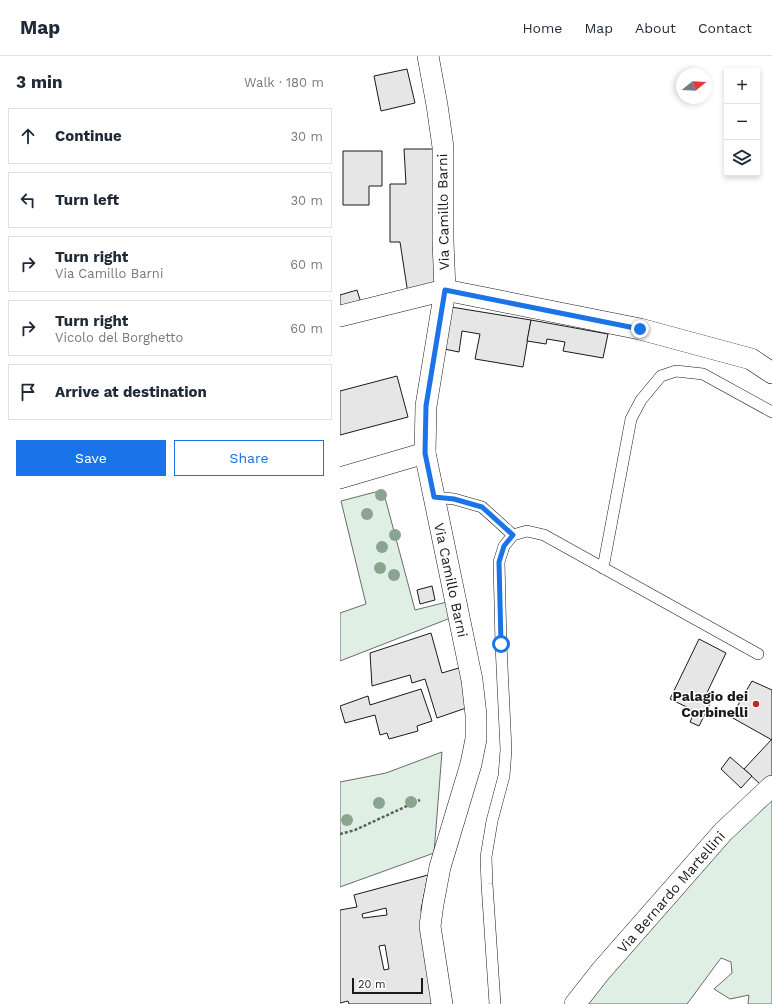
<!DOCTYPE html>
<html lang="en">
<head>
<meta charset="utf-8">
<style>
  :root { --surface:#fff; --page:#f6f6f7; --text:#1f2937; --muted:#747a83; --line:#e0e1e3; --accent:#1a73e8 }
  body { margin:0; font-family:"Work Sans",sans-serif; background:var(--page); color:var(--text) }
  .controls { position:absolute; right:12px; top:12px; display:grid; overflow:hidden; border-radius:0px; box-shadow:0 2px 6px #0003 }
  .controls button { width:36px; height:36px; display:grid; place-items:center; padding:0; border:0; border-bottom:1px solid var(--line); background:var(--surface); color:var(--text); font:20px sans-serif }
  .compass { position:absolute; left:336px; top:12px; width:36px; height:36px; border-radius:50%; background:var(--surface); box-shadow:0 2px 6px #0003; rotate:72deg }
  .scale { position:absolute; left:12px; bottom:10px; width:71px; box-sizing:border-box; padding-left:4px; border:2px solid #1a1a1a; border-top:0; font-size:11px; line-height:14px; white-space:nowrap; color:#1a1a1a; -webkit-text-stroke:3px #fff; paint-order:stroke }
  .stop { position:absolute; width:12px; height:12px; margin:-9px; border:3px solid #1a73e8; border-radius:50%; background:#fff }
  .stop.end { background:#1a73e8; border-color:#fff; box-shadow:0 1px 4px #0008 }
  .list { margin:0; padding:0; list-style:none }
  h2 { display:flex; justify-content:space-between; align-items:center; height:52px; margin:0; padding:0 16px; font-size:17px }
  h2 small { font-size:13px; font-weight:400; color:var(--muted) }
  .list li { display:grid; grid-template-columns:26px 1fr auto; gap:12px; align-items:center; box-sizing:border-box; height:56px; margin:0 8px 8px; padding:0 8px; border:1px solid var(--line); border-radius:0px }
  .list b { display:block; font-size:15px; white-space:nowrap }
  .list p { margin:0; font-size:13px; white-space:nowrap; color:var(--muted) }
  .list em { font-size:13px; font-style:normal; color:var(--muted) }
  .actions { display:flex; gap:8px; padding:12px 16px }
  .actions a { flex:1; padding:9px 0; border:1px solid var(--accent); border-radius:0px; text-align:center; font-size:14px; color:var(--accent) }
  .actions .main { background:var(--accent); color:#fff }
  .icon { flex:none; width:22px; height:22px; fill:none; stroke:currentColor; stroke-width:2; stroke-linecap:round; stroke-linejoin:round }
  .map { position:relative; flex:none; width:432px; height:948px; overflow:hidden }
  header { display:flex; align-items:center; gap:24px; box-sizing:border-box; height:56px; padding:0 20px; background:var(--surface); border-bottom:1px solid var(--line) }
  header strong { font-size:19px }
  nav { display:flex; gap:22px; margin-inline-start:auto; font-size:14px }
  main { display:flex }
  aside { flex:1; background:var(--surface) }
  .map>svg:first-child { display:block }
</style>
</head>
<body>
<header>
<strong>Map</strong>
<nav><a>Home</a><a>Map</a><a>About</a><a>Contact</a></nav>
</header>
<main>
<aside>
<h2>3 min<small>Walk · 180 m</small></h2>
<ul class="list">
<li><svg class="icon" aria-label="ahead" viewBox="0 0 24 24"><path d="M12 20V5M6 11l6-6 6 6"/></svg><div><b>Continue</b></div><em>30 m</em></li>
<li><svg class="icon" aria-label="left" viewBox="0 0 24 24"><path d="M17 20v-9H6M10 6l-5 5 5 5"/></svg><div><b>Turn left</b></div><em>30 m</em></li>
<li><svg class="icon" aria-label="right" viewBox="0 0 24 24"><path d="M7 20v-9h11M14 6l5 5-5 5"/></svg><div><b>Turn right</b><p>Via Camillo Barni</p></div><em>60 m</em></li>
<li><svg class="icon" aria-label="right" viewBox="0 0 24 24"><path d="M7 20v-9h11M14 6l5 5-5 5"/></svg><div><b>Turn right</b><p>Vicolo del Borghetto</p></div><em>60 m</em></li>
<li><svg class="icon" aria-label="arrive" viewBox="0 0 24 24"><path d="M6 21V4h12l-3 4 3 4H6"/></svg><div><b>Arrive at destination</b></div></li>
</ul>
<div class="actions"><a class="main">Save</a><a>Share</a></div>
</aside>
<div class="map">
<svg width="432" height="948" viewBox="0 0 432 948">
  <rect width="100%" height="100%" fill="#fff"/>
  <g fill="#e0efe3" stroke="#6a6a6a">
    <path d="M43,434L75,554L107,546L113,561L0,605V557L26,548L1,445Z"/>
    <path d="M102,696L94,797L0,831V726L46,717Z"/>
    <path d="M432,744V948H408L409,939L390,943L374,933L392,917L391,906L381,902L347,948H243L378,794Z"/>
  </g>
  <g fill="#e6e6e6" stroke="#1a1a1a" fill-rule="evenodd">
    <path d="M67,13L75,47L41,55L34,20Z"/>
    <path d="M64,93H95L101,231L68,238L60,186H50V128H66Z"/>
    <path d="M3,95H42V130H29V149H3Z"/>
    <path d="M17,234L21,247L0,253V239Z"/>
    <path d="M111,251L191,264L183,311L135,303L140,278L122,275L119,296L104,293Z"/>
    <path d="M191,264L268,278L263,302L223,295L225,286L207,283L206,288L187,285Z"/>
    <path d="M57,320L68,361L0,379V335Z"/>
    <path d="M92,530L95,544L80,548L77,534Z"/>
    <path d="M91,577L102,617L122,611L129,651L97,662L85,623L72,627L70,619L32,630L30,597Z"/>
    <path d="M359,583L386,597L363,645L370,648L359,670L350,666L355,655L330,643Z"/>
    <path d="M412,625L432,634V684L391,661Z"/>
    <path d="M81,633L92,665L77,670L78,675L49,683L47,677L40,679L35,659L5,667L0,650L28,640L30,649Z"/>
    <path d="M432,683V720L422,730L404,713Z"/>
    <path d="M390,701L412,720L401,732L381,713Z"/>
    <path d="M88,819L81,854L98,948H9L8,945L0,947V854L17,851L14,839ZM46,852L47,859L23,862L22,858ZM45,889L49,913L44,914L39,890Z"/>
  </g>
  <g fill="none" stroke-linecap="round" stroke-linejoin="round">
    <g stroke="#1a1a1a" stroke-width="12">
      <g id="lane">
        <path d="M94,441L114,443L142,451L173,479"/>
        <path d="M263,512L291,363L301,344L321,320L336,315L363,318L432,356"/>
        <path d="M155,948L147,828L146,801L152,765L164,720L166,694L161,589L159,506L164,490L173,479L187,475L204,479L418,598"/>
      </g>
    </g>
    <g stroke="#1a1a1a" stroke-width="22">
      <g id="street">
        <path d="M88,0L97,49L103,91V185L105,234L86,350L85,397L132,624L136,659V683L131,708L100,811L93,848L90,870L102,948"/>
        <path d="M0,260L105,234L300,273L411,303L432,317"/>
        <path d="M0,422L85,397"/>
        <path d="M235,948L261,915L383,776L432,730"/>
      </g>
    </g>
    <path stroke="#5f5f5f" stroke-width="2.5" stroke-dasharray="3 2" stroke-linecap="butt" d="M0,778L15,774L80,744"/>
    <use href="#lane" stroke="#fff" stroke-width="11"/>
    <use href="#street" stroke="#fff" stroke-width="21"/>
  </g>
  <g fill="#8aa48f">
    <circle cx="41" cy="439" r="6"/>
    <circle cx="27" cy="458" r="6"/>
    <circle cx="55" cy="479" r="6"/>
    <circle cx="42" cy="491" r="6"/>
    <circle cx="40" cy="512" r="6"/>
    <circle cx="54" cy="519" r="6"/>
    <circle cx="71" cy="746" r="6"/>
    <circle cx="39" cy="747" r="6"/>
    <circle cx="7" cy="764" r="6"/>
  </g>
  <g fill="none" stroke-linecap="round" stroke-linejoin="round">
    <path stroke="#1a73e8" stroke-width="5" d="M161,588L159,506L164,490L173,479L142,451L114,443L94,441L85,397L86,350L105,234L300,273"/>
  </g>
  <circle fill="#c62828" stroke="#fff" stroke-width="1.5" cx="416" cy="648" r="4"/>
  <g text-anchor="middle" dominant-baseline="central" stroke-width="3" stroke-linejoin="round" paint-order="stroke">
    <g font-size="14" fill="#1a1a1a" stroke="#fff">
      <text transform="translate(103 156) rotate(-91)">Via Camillo Barni</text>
      <text transform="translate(111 524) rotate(78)">Via Camillo Barni</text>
      <text transform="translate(331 836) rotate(-49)">Via Bernardo Martellini</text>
    </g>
    <g font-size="14" font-weight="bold" fill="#1a1a1a" stroke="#fff" text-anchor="end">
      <text x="408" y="640">Palagio dei<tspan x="408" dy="16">Corbinelli</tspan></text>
    </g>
  </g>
</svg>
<div class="controls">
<button>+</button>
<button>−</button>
<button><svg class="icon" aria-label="layers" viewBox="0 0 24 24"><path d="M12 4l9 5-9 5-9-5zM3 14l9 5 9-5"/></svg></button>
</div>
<svg class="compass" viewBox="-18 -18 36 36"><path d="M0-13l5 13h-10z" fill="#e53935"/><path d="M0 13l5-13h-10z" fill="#747a83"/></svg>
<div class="scale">20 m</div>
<div class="stop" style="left:161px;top:588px"></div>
<div class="stop end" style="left:300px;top:273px"></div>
</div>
</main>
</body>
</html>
